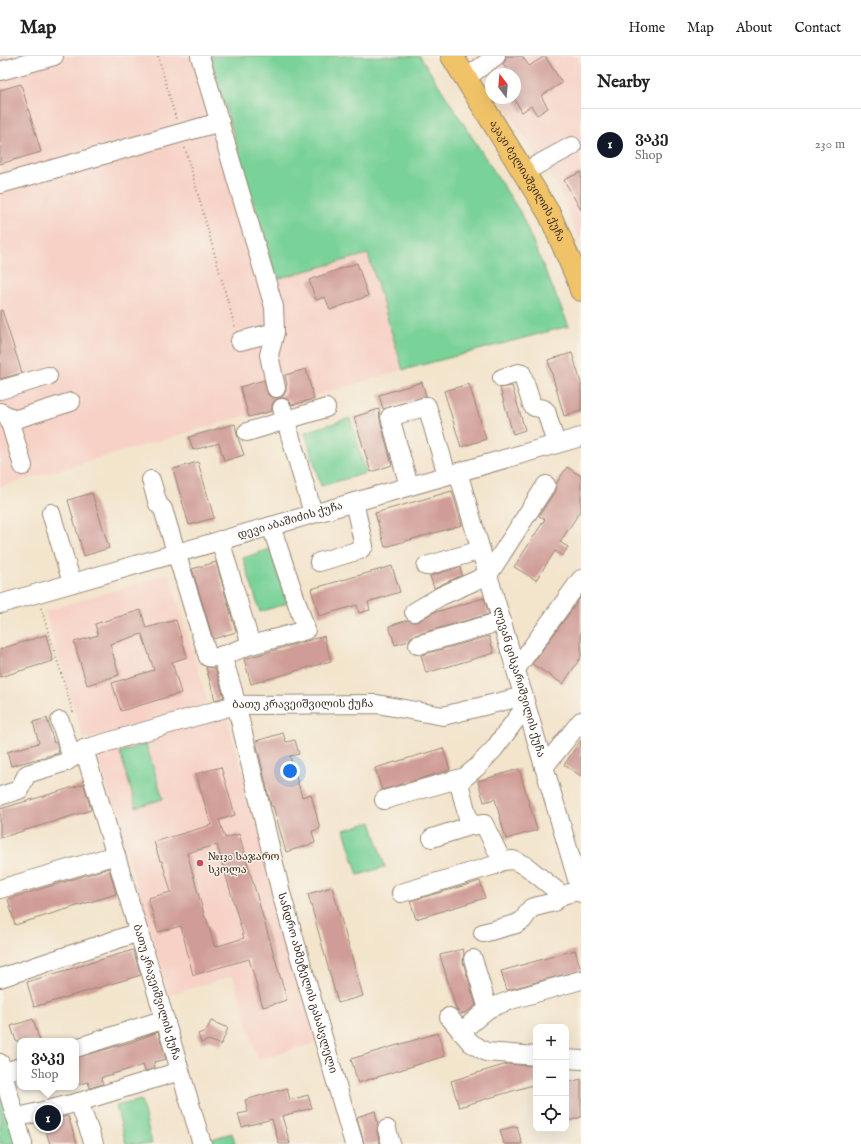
<!DOCTYPE html>
<html lang="en">
<head>
<meta charset="utf-8">
<style>
  :root { --surface:#fff; --page:#f6f6f6; --text:#202124; --muted:#757577; --line:#e0e0e0; --accent:#111827 }
  body { margin:0; font-family:"IM FELL English","Noto Serif Georgian",serif; background:var(--page); color:var(--text) }
  .controls { position:absolute; right:12px; bottom:12px; display:grid; overflow:hidden; border-radius:8px; box-shadow:0 4px 16px #0002 }
  .controls button { width:36px; height:36px; display:grid; place-items:center; padding:0; border:0; border-bottom:1px solid var(--line); background:var(--surface); color:var(--text); font:20px sans-serif }
  .compass { position:absolute; left:485px; top:12px; width:36px; height:36px; border-radius:50%; background:var(--surface); box-shadow:0 4px 16px #0002; rotate:344deg }
  .you { position:absolute; left:290px; top:715px; width:14px; height:14px; margin:-10px; border:3px solid #fff; border-radius:50%; background:#1a73e8; box-shadow:0 0 0 6px #1a73e833 }
  .badge { display:grid; place-items:center; width:26px; height:26px; border-radius:50%; background:var(--accent); color:#fff; font-size:13px; font-weight:700 }
  .pin { position:absolute; translate:-50% -50%; border:2px solid #fff; box-shadow:0 1px 4px #0006 }
  .popup { position:absolute; left:17px; top:982px; width:62px; height:52px; box-sizing:border-box; display:grid; place-content:center; border-radius:8px; background:var(--surface); filter:drop-shadow(0 1px 3px #0005); font-size:13px; white-space:nowrap; color:var(--muted) }
  .popup b { font-size:15px; color:var(--text) }
  .popup::after { content:''; position:absolute; left:50%; top:100%; margin-left:-8px; border:8px solid transparent; border-top-color:var(--surface) }
  .list { margin:0; padding:0; list-style:none }
  h2 { display:flex; justify-content:space-between; align-items:center; height:52px; margin:0; padding:0 16px; font-size:17px }
  h2 small { font-size:13px; font-weight:400; color:var(--muted) }
  .list li { display:grid; grid-template-columns:26px 1fr auto; gap:12px; align-items:center; box-sizing:border-box; height:72px; padding:0 16px; border-top:1px solid var(--line) }
  .list b { display:block; font-size:15px; white-space:nowrap }
  .list p { margin:0; font-size:13px; white-space:nowrap; color:var(--muted) }
  .list em { font-size:13px; font-style:normal; color:var(--muted) }
  .icon { flex:none; width:22px; height:22px; fill:none; stroke:currentColor; stroke-width:2; stroke-linecap:round; stroke-linejoin:round }
  .map { position:relative; flex:none; width:581px; height:1088px; overflow:hidden }
  header { display:flex; align-items:center; gap:24px; box-sizing:border-box; height:56px; padding:0 20px; background:var(--surface); border-bottom:1px solid var(--line) }
  header strong { font-size:19px }
  nav { display:flex; gap:22px; margin-inline-start:auto; font-size:14px }
  main { display:flex }
  aside { flex:1; background:var(--surface) }
  .map>svg:first-child { display:block }
</style>
</head>
<body>
<header>
<strong>Map</strong>
<nav><a>Home</a><a>Map</a><a>About</a><a>Contact</a></nav>
</header>
<main>
<div class="map">
<svg width="581" height="1088" viewBox="0 0 581 1088">
  <rect width="100%" height="100%" fill="#f7f3e8"/>
  <filter id="ink" filterUnits="userSpaceOnUse"><feTurbulence type="fractalNoise" baseFrequency=".025" numOctaves="2"/><feDisplacementMap in="SourceGraphic" scale="8" xChannelSelector="R" yChannelSelector="G"/><feConvolveMatrix kernelMatrix="1 2 1 2 8 2 1 2 1" color-interpolation-filters="sRGB"/></filter>
  <filter id="wash" filterUnits="userSpaceOnUse"><feTurbulence type="fractalNoise" baseFrequency=".012" numOctaves="4" result="noise"/><feDisplacementMap in="SourceGraphic" scale="16" xChannelSelector="R" yChannelSelector="G"/><feGaussianBlur stdDeviation="0.9" result="paint"/><feColorMatrix in="noise" values="0 0 0 0 0 0 0 0 0 0 0 0 0 0 0 0 0 1.4 0 .05"/><feComposite in="paint" operator="in"/></filter>
  <g filter="url(#wash)">
    <rect width="100%" height="100%" fill="#f3e4cc"/>
    <g fill="#f7d1c6">
      <path d="M0,0H210L276,223L368,198L403,314L0,431Z"/>
      <path d="M471,0H576L581,7V189L559,133L499,42H515V18H491V30Z"/>
      <path d="M169,518L208,647L84,684L45,555Z"/>
      <path d="M225,656L322,985L258,1004L233,920L169,939L96,694Z"/>
    </g>
    <g fill="#79d298" stroke="#5a7e5b">
      <path d="M210,0H420L520,156L569,270L403,314L368,198L276,223Z"/>
      <path d="M350,362L366,417L321,430L305,376Z"/>
      <path d="M270,493L287,547L260,556L243,502Z"/>
      <path d="M146,688L163,743L136,751L120,696Z"/>
      <path d="M371,766L385,811L358,819L344,774Z"/>
      <path d="M0,1023L20,1088H0Z"/>
      <path d="M141,1044L152,1088H126L116,1050Z"/>
      <path d="M232,1077L235,1088H213L212,1083Z"/>
    </g>
    <g id="blocks">
      <g fill="#d09c97" fill-rule="evenodd">
        <path d="M506,0H522L529,10L545,0L562,27L541,40L548,52L537,59L531,50L522,56L515,44V18H510L503,8L505,5Z"/>
        <path d="M21,28L41,96L0,108V34Z"/>
        <path d="M581,116V154L564,124Z"/>
        <path d="M357,207L368,240L330,254L325,241L316,244L309,224Z"/>
        <path d="M2,254L22,317L0,323V255Z"/>
        <path d="M572,297L581,327V355L564,360L548,304Z"/>
        <path d="M306,313L314,343L292,349L289,344L285,342H279L274,345L272,349V355L249,361L240,331L264,324L268,339L272,342H279L283,340L286,335V329H287L285,319Z"/>
        <path d="M422,326L426,340L383,353L379,339Z"/>
        <path d="M469,328L486,383L461,391L444,335Z"/>
        <path d="M512,330L525,374L513,378L500,332Z"/>
        <path d="M379,353L380,364L392,409L371,416L354,361Z"/>
        <path d="M235,368L237,379L244,399L224,405L219,387L193,394L189,381Z"/>
        <path d="M198,406L214,462L189,469L173,413Z"/>
        <path d="M567,411L581,420V454L560,486L568,491L562,500L555,495L536,524L514,511L545,463L539,460L555,435L556,428Z"/>
        <path d="M452,435L462,469L385,491L375,457Z"/>
        <path d="M92,437L109,492L84,500L68,444Z"/>
        <path d="M216,506L236,576L213,583L192,513Z"/>
        <path d="M392,510L400,536L368,546L370,554L359,557L357,549L319,560L311,533Z"/>
        <path d="M460,511L462,519L434,532L430,520Z"/>
        <path d="M581,541V601L563,628L532,608Z"/>
        <path d="M484,542L489,558L415,579L411,581L409,585L395,589L389,570L408,564L414,566L419,565L432,557Z"/>
        <path d="M141,554L146,572L176,564L187,601L172,606L181,637L121,655L112,627L154,614L142,578L110,588L119,619L87,629L74,586L98,579L95,568Z"/>
        <path d="M46,579L53,605L0,621V593Z"/>
        <path d="M324,580L331,605L251,628L244,603Z"/>
        <path d="M489,580L494,597L426,617L421,599Z"/>
        <path d="M206,611L215,612L224,641L215,644Z"/>
        <path d="M47,662L54,687L56,686L59,697L11,710L7,696L39,687L33,666Z"/>
        <path d="M283,677L286,686L295,684L299,698L290,700L302,741L311,738L320,773L312,775L315,787L286,796L273,750H271L256,685Z"/>
        <path d="M581,684V720L564,709Z"/>
        <path d="M443,692L450,714L382,734L375,712Z"/>
        <path d="M221,711L235,759L219,764L225,782L239,778L287,944L263,951L249,903L193,919L181,870L158,876L148,842L171,836L162,805H160L154,786L211,769L196,718ZM217,789L244,882L215,891L206,862H205L187,797Z"/>
        <path d="M519,713L537,774L506,783L495,743L484,746L478,725Z"/>
        <path d="M84,728L91,754L0,782V753Z"/>
        <path d="M109,812L116,838L15,869L8,843Z"/>
        <path d="M480,825L485,842L416,863L410,845Z"/>
        <path d="M332,831L363,940L338,947L308,838Z"/>
        <path d="M463,893L464,898L463,906L476,949L467,956L461,958L456,953L440,899Z"/>
        <path d="M133,894L141,919L34,951L27,926Z"/>
        <path d="M575,894L581,914L507,934L501,915Z"/>
        <path d="M33,963L40,985H16L11,970Z"/>
        <path d="M211,965L228,972L221,989L209,984L201,987L198,978L206,975Z"/>
        <path d="M158,976L166,1003L154,1006L155,1012L145,1015L143,1009L106,1020L101,1022L103,1028L90,1032L88,1026L76,1029V1002L131,986Z"/>
        <path d="M438,977L445,1000L358,1027L351,1003Z"/>
        <path d="M507,1008L534,1010L536,1016V1028L459,1051L451,1025Z"/>
        <path d="M581,1023V1061L566,1066V1027Z"/>
        <path d="M287,1032L290,1044L308,1039L312,1052L282,1060L290,1088H279L272,1063L242,1071L238,1058L248,1056L245,1044Z"/>
        <path d="M375,1055L378,1068L377,1075L380,1088H364L357,1061Z"/>
        <path d="M68,1060L77,1088H50L43,1066Z"/>
        <path d="M517,1070L522,1088H504L500,1074Z"/>
      </g>
    </g>
  </g>
  <g filter="url(#ink)">
    <use href="#blocks" fill-opacity="0" stroke="#978775" stroke-width="1"/>
    <g fill="none" stroke-linecap="round" stroke-linejoin="round">
      <g stroke="#978775" stroke-width="20">
        <g id="minor">
          <path d="M200,0L274,251L275,276L269,299L276,332"/>
          <path d="M0,15L54,0"/>
          <path d="M466,22L496,0"/>
          <path d="M524,116L572,90"/>
          <path d="M0,128L220,66"/>
          <path d="M240,285L275,276"/>
          <path d="M502,322L518,317L522,318L532,349L534,351L544,353L546,355L556,388"/>
          <path d="M0,334L48,320"/>
          <path d="M282,352L313,457"/>
          <path d="M0,356L8,360L23,410"/>
          <path d="M10,365L71,346"/>
          <path d="M247,376L326,352"/>
          <path id="s1" d="M458,416L581,837"/>
          <path d="M151,424L158,448L163,453L208,601C217,604 241,592 251,589"/>
          <path d="M409,430L390,361L427,350L447,419"/>
          <path d="M51,457L72,527"/>
          <path d="M220,484L251,589L306,574L271,470"/>
          <path d="M319,506L360,494L364,490L354,446"/>
          <path d="M426,510L481,494"/>
          <path id="s2" d="M0,548L581,381"/>
          <path d="M414,556L441,540L488,519L546,429"/>
          <path d="M418,589L502,565"/>
          <path id="s3" d="M222,599L233,635L281,837L354,1088"/>
          <path d="M516,613L581,523"/>
          <path d="M60,665L72,702"/>
          <path id="s4" d="M84,693L202,1088"/>
          <path d="M544,711L581,665"/>
          <path d="M458,723L470,770"/>
          <path id="s5" d="M0,740L19,734L27,718L66,706L84,693L235,649L377,648L443,660L524,640"/>
          <path d="M384,744L465,721L477,711L494,693L526,650"/>
          <path d="M432,782L470,770L484,768L502,805L513,804L526,810L562,839"/>
          <path d="M0,833L116,799"/>
          <path d="M401,837L495,809L502,805"/>
          <path d="M483,877L516,868L523,864L531,852L554,846L562,839L574,836"/>
          <path d="M473,903L488,953"/>
          <path d="M0,922L139,876"/>
          <path d="M449,961L471,987L486,996L536,1000"/>
          <path d="M461,976L476,963L488,953L495,950L511,944L581,924"/>
          <path d="M76,992L165,963"/>
          <path d="M566,1003L581,1004"/>
          <path d="M0,1007L23,1088"/>
          <path d="M3,1017L20,1011"/>
          <path d="M79,1046L94,1088"/>
          <path d="M15,1062L79,1046L180,1015"/>
          <path d="M387,1073L391,1088"/>
        </g>
      </g>
      <g stroke="#978775" stroke-width="24">
        <g id="major">
          <path id="s6" d="M452,0L550,159L578,224L581,234"/>
        </g>
      </g>
      <g stroke="#978775" stroke-width="2" stroke-dasharray="1 3" stroke-linecap="butt">
        <path d="M158,0L176,63"/>
        <path d="M185,92L235,271"/>
        <path d="M41,552L73,656"/>
      </g>
      <use href="#minor" stroke="#fff" stroke-width="18"/>
      <use href="#major" stroke="#f0c369" stroke-width="22"/>
    </g>
  </g>
  <circle fill="#d1495b" stroke="#f7f3e8" stroke-width="1.5" cx="200" cy="807" r="4"/>
  <g text-anchor="middle" dominant-baseline="central" stroke-width="3" stroke-linejoin="round" paint-order="stroke">
    <g font-size="11" fill="#3b2a1e" stroke="#f7f3e8">
      <text stroke="none"><textPath href="#s6" startOffset="146">აკაკი ბელიაშვილის ქუჩა</textPath></text>
      <text stroke="none"><textPath href="#s2" startOffset="302">დევი აბაშიძის ქუჩა</textPath></text>
      <text stroke="none"><textPath href="#s1" startOffset="219">ლევან ცისკარიშვილის ქუჩა</textPath></text>
      <text stroke="none"><textPath href="#s5" startOffset="326">ბათუ კრავეიშვილის ქუჩა</textPath></text>
      <text stroke="none"><textPath href="#s3" startOffset="339">სანდრო ახმეტელის გასასვლელი</textPath></text>
      <text stroke="none"><textPath href="#s4" startOffset="254">ბათუ კრავეიშვილის ქუჩა</textPath></text>
    </g>
    <g font-size="11" fill="#3b2a1e" stroke="#f7f3e8" text-anchor="start">
      <text x="208" y="801">№130 საჯარო<tspan x="208" dy="13">სკოლა</tspan></text>
    </g>
  </g>
</svg>
<div class="controls">
<button>+</button>
<button>−</button>
<button><svg class="icon" aria-label="locate" viewBox="0 0 24 24"><circle cx="12" cy="12" r="6"/><path d="M12 2v4M12 18v4M2 12h4M18 12h4"/></svg></button>
</div>
<svg class="compass" viewBox="-18 -18 36 36"><path d="M0-13l5 13h-10z" fill="#e53935"/><path d="M0 13l5-13h-10z" fill="#757577"/></svg>
<div class="you"></div>
<div class="pin badge" style="left:48px;top:1062px">1</div>
<div class="popup"><b>ვაკე</b>Shop</div>
</div>
<aside>
<h2>Nearby<small></small></h2>
<ul class="list">
<li><span class="badge">1</span><div><b>ვაკე</b><p>Shop</p></div><em>230 m</em></li>
</ul>
</aside>
</main>
</body>
</html>
